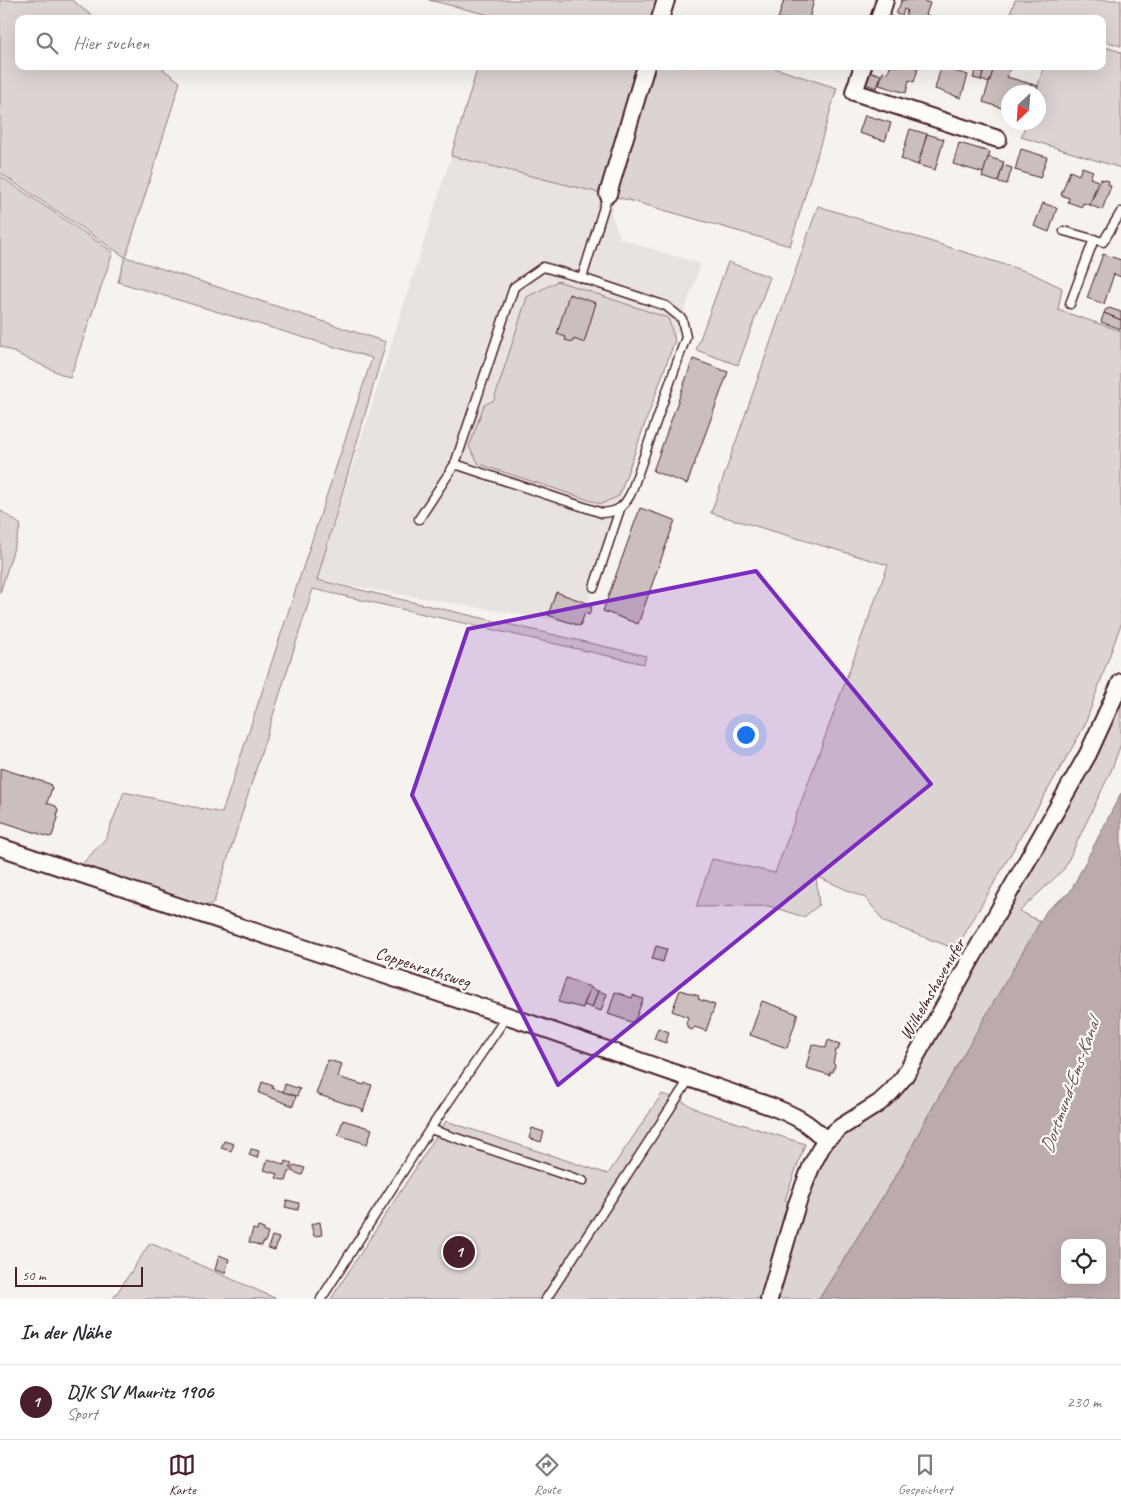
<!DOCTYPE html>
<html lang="de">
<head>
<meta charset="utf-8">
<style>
  :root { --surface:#fff; --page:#f2f2f3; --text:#2b2b33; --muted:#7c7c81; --line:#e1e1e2; --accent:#4a1f2b }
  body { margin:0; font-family:Caveat,sans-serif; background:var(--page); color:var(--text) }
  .controls { position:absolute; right:15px; bottom:15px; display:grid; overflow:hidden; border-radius:10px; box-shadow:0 5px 20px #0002 }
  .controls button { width:45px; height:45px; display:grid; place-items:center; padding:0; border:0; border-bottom:1px solid var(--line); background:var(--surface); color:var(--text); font:25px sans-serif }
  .compass { position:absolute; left:1001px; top:85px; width:45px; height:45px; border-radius:50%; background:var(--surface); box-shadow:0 5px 20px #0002; rotate:205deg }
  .scale { position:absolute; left:15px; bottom:12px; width:128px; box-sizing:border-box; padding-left:5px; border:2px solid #4a1f2b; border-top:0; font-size:14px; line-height:18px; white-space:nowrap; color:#4a1f2b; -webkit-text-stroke:4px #fdfcf7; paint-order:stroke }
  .you { position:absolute; left:745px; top:734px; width:18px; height:18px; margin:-12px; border:4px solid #fff; border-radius:50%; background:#1a73e8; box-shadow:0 0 0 8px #1a73e833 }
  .badge { display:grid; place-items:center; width:32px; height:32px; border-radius:50%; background:var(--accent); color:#fff; font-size:16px; font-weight:700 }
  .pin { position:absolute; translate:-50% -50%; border:2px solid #fff; box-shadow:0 1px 5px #0006 }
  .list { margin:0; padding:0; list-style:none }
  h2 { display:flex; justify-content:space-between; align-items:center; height:65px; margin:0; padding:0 20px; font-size:21px }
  h2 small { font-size:16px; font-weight:400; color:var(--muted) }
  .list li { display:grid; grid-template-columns:32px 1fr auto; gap:15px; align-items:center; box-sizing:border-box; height:75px; padding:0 20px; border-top:1px solid var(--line) }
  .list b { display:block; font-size:19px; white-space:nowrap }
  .list p { margin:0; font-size:16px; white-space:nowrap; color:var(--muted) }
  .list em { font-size:16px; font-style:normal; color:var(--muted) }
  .icon { flex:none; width:28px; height:28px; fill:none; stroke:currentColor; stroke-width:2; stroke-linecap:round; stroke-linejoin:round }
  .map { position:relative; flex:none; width:1121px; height:1299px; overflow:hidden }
  .search { position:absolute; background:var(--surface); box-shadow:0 5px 20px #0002; left:15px; right:15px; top:15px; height:55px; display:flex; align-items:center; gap:12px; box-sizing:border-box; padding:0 18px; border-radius:10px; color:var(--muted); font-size:19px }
  .sheet { height:140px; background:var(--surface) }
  nav { display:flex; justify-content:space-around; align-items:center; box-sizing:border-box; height:70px; border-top:1px solid var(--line); background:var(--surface); font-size:14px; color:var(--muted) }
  nav a { display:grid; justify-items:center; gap:2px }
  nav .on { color:var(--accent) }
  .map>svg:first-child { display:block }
</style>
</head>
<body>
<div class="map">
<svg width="1121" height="1299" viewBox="0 0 1121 1299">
  <rect width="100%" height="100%" fill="#f6f3ef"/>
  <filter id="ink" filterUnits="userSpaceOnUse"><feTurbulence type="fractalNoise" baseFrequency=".02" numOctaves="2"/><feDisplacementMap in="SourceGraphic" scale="10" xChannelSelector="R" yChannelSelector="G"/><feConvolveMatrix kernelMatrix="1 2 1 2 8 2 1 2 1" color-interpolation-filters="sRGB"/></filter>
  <g filter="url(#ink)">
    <path fill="#e9e3e0" d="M451,156L586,187L617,196L611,214L621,239L701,264L631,465L581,625L316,580Z"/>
    <g fill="#dcd4d2" stroke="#937a7e">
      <path d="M0,0H72L96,19H19V66H159L180,82L126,257L386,342L317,580L646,656L644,664L313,589L214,902L205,907L82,864L106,838L124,792L222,813L372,358L118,282L125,257L0,173Z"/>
      <path d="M429,0H675L669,19H493V16Z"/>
      <path d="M1015,0H1121V46L1102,40V19H1026L1010,14Z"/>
      <path d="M1102,46L1121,52V168L1021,137L1026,123L1038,122V92H1036L1044,66H1102Z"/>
      <path d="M478,66H768L837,88L790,246L632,201L451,156Z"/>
      <path d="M0,176L113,252L70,378L0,346Z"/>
      <path d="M818,206L1031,273L1062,288L1058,310L1121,331V624L1084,727L956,949L884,922L867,899L816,876L819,905L804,917L769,906L696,907L712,859L775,873L888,565L711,513Z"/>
      <path d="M728,262L770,277L738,365L696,350Z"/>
      <path d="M558,281L668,318L675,340L619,496L601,504L479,464L469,447L484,405L494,400L527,297Z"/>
      <path d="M0,510L21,525L0,593Z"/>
      <path d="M1121,699V744L1111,771L1064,869L1020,911L1041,922L926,1119L902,1166L819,1299H331L446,1121L608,1174L662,1094L678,1099L700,1111L805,1144L785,1200L804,1210L818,1173L832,1146L848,1133L885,1109L898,1098L910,1083L967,985L1093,761Z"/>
      <path d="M150,1243L277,1299H113Z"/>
    </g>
    <path fill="#bbabac" stroke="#8e7378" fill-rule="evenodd" d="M1121,793V1299H819L902,1166L926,1119L1047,910L1070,892ZM1065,1243H1102V1280H1065Z"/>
    <g fill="#cbbfbe" stroke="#4a1f2b">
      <path d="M784,0H814L809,19H778Z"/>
      <path d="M902,0H920L930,3L926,15L934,17V19H905L907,10L904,9L902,16L896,14Z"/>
      <path d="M890,66H911L918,69L914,82L909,80L906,93L879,85L883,72L888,73Z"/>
      <path d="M977,66L985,67L981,80L973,78Z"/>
      <path d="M1011,66L1007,77L1031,84L1028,92H1008V110L983,102L994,66Z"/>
      <path d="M941,67L968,75L961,98L935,89Z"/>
      <path d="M985,67H994L989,83L981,80Z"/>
      <path d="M869,71L881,75L877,88L865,84Z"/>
      <path d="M1031,84L1038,86L1036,92H1028Z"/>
      <path d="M865,115L891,123L885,141L859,133Z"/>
      <path d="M910,129L927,134L918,165L901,159Z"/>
      <path d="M927,134L944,139L935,170L918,165Z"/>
      <path d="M959,143L990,152L984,173L953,164Z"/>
      <path d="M1021,149L1047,157L1040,178L1015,170Z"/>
      <path d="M988,157L1004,162L998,182L982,177Z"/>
      <path d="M1003,165L1012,168L1007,184L998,182Z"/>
      <path d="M1082,167L1093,171L1090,178L1098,181L1090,205L1083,203L1082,207L1068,202L1069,198L1061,195L1070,171L1079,175Z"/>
      <path d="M1101,179L1109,181L1108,184L1111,186L1102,210L1090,205Z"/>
      <path d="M1043,203L1057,208L1049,232L1034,226Z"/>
      <path d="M1103,254L1121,260V277L1114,274L1104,304L1087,298Z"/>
      <path d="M569,294L596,303L584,343L574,339L573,342L565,340L566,337L557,334Z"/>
      <path d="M1109,308L1121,312V320L1104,313L1106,309H1108Z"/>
      <path d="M1104,313L1121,320V329L1101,322Z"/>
      <path d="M693,359L728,372L687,484L653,471Z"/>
      <path d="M640,508L675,520L638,624L603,611Z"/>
      <path d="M556,592L587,603V606L592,607L589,615L585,613L580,626L548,615Z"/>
      <path d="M0,768L50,784L52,788L47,803L56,806L58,810L57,815L58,818L52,836L49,837L0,821Z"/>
      <path d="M656,946L667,949L663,962L652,959Z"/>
      <path d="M566,978L590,987L583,1008L558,1002Z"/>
      <path d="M590,988L598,991L592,1008L584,1005Z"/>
      <path d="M680,990L699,996L698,999L715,1005L706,1031L695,1027L692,1030L688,1028L686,1023L688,1017L672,1011Z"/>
      <path d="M598,991L607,994L601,1011L592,1008Z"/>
      <path d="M615,992L632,998L633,995L643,999L634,1023L608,1014Z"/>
      <path d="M762,1001L798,1014L787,1048L750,1035Z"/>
      <path d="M658,1028L669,1032L666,1043L654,1039Z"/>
      <path d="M828,1040L840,1044L838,1050H836L833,1063L835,1065L833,1072H830V1075L806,1068L812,1044L826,1048Z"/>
      <path d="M328,1060L342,1064L338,1077L364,1085L365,1083L372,1085L363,1112L362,1111L363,1109L316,1094Z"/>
      <path d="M262,1082L273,1086L272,1088L296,1096L293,1106L259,1093Z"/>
      <path d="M285,1084L300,1089L297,1096L283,1092Z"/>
      <path d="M343,1120L372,1129L367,1144L338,1135Z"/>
      <path d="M532,1128L544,1132L541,1142L529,1138Z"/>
      <path d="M224,1141L234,1144L231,1151L221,1148Z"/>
      <path d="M251,1149L259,1151L257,1158L249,1155Z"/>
      <path d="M268,1159L285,1165L286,1161L292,1163L286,1181L276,1178L278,1174L264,1170Z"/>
      <path d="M294,1165L305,1168L302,1175L291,1171Z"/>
      <path d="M287,1200L299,1203L298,1210L285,1207Z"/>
      <path d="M320,1222L322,1235L314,1236L311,1224Z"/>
      <path d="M258,1227L264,1229V1232L268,1233L265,1242H263L262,1246L249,1242L253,1229L257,1230Z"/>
      <path d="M272,1236L279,1238L275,1250L268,1248Z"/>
      <path d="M219,1255L229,1259L225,1273L215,1270Z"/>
    </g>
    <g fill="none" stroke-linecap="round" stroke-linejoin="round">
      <g stroke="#4a1f2b" stroke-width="11">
        <g id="lane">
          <path d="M1064,231L1103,242L1121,212"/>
          <path d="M582,278L666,306L682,319L686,337L631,493C624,507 618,512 602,513L455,464L514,287L543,267L582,278L608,194"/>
          <path d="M1070,304L1094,239"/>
          <path d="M419,519L455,464"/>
          <path d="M594,587L620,509"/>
          <path d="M430,1129L583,1181"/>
          <path d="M321,1299L430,1129L507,1016"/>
          <path d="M546,1299L690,1078"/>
        </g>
      </g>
      <g stroke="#4a1f2b" stroke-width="20">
        <g id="street">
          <path d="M660,19L666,0"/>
          <path d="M879,19L885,0"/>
          <path d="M863,66L854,92L998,139"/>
          <path d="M608,194L646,66"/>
          <path d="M0,847L526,1022L770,1106C794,1115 808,1122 825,1140"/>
          <path d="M769,1299L797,1204L811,1167L825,1140L841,1127L879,1103L891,1092L904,1077L1088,754L1121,682"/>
        </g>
      </g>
      <use href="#lane" stroke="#fdfcf7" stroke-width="8"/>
      <use href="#street" stroke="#fdfcf7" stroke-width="16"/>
    </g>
  </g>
  <path fill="#7b2cbf" fill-opacity="0.2" stroke="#7b2cbf" stroke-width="4" stroke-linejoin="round" d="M756,571L931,784L558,1085L412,795L468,629Z"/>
  <g text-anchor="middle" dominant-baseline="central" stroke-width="4.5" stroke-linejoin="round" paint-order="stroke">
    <g font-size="18" fill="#4a1f2b" stroke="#fdfcf7">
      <text transform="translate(423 967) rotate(18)">Coppenrathsweg</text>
      <text transform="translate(932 989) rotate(-60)">Wilhelmshavenufer</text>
    </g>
    <g font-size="19" font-style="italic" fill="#725058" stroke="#fdfcf7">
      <text transform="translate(1070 1086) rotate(-70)">Dortmund-Ems-Kanal</text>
    </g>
  </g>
</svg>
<div class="controls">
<button><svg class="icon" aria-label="locate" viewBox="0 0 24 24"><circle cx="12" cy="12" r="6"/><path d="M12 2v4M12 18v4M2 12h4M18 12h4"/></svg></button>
</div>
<svg class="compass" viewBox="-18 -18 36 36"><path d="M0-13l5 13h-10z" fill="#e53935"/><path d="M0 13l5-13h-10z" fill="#7c7c81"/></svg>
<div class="scale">50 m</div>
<div class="you"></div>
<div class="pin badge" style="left:459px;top:1252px">1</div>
<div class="search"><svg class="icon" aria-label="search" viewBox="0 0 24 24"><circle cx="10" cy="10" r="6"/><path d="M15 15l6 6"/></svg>Hier suchen</div>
</div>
<section class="sheet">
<h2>In der Nähe<small></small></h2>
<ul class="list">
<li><span class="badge">1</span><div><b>DJK SV Mauritz 1906</b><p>Sport</p></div><em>230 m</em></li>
</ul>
</section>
<nav>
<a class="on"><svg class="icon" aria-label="map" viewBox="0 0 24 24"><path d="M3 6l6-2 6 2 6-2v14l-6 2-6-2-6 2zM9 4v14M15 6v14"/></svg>Karte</a>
<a><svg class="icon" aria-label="directions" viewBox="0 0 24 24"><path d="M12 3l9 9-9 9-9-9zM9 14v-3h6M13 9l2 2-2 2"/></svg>Route</a>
<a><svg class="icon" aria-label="saved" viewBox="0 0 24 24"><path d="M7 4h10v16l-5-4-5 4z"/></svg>Gespeichert</a>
</nav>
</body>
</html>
